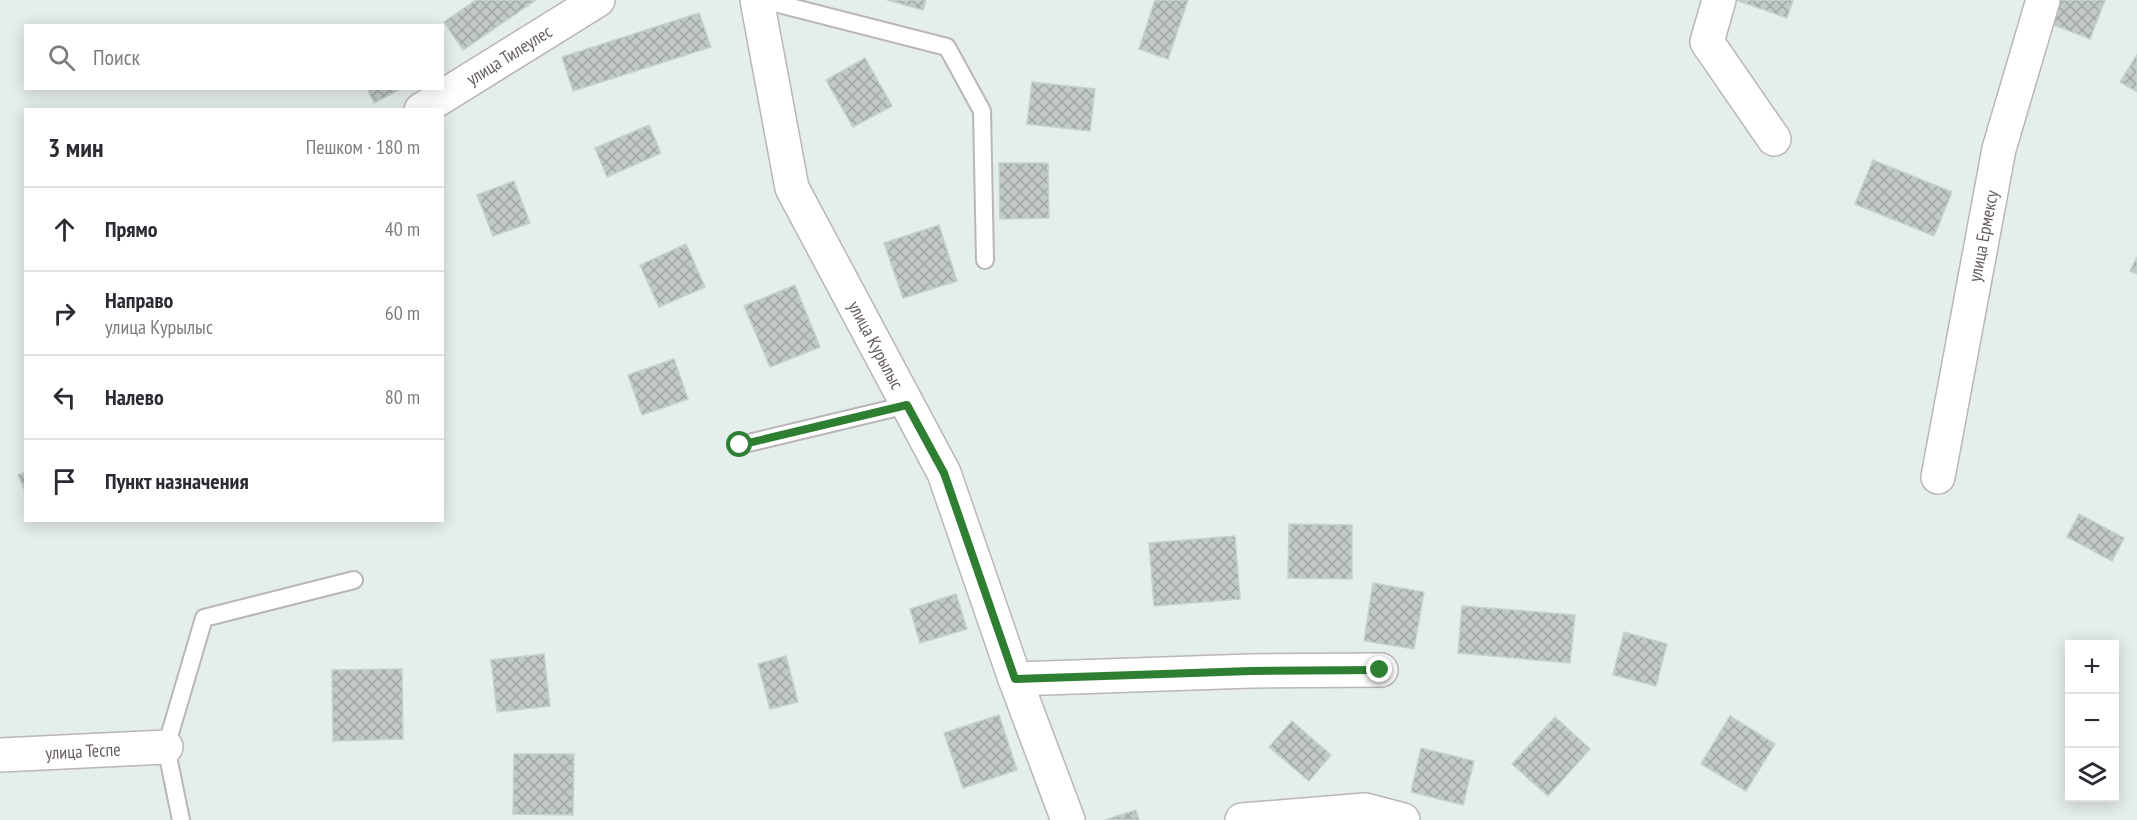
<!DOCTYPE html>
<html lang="ru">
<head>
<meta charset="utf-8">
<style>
  :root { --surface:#fff; --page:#f7f7f7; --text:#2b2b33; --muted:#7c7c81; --line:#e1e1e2 }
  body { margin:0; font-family:"PT Sans Narrow",sans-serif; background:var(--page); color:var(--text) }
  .controls { position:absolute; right:18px; bottom:18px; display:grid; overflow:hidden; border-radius:0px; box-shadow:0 3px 15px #0003 }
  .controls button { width:54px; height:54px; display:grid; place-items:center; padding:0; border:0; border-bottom:2px solid var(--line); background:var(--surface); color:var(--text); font:30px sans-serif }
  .stop { position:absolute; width:18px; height:18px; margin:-14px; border:4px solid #2f7f33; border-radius:50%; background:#fff }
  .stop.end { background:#2f7f33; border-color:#fff; box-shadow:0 2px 6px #0008 }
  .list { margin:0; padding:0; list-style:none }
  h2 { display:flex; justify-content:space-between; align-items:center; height:78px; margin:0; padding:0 24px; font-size:26px }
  h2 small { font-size:20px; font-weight:400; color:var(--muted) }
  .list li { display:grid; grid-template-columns:39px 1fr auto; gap:18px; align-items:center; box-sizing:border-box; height:84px; padding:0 24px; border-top:2px solid var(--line) }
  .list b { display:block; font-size:22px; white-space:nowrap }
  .list p { margin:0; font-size:20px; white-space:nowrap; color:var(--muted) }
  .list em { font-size:20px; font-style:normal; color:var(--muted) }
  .icon { flex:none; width:33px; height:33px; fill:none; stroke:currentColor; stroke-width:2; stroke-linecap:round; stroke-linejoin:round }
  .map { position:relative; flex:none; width:2137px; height:820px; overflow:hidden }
  .search { position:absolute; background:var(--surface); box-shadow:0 3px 15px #0003; left:24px; top:24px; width:420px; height:66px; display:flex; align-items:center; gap:15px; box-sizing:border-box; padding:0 21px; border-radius:0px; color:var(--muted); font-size:22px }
  .panel { position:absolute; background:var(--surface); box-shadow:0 3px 15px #0003; left:24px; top:108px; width:420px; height:414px; border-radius:0px }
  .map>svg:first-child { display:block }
</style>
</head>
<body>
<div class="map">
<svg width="2137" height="820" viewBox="0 0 2137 820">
  <defs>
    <pattern id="building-cross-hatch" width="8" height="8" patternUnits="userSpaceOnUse" patternTransform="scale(1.5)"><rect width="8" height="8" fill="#c0c9c6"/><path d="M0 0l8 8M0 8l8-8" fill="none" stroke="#a0a6a4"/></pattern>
  </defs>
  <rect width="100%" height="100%" fill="#e4eeeb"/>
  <g fill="url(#building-cross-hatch)" stroke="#c3d3cc" stroke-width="1.5">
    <path d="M476,0H536L463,50L444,22Z"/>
    <path d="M887,0H926L923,10Z"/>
    <path d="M1155,0H1188L1168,59L1139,49Z"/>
    <path d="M1736,0H1793L1787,18Z"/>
    <path d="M2052,0H2105L2090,39L2044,21Z"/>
    <path d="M699,13L711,47L573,91L562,57Z"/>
    <path d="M2137,55V92L2120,82Z"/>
    <path d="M865,58L892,106L853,127L826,80Z"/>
    <path d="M1032,82L1095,89L1090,131L1027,124Z"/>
    <path d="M367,88H403L374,103Z"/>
    <path d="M649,125L661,153L607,177L595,148Z"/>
    <path d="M1873,160L1952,192L1934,236L1855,204Z"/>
    <path d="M999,163H1048L1049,218L1000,219Z"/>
    <path d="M514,181L530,223L493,236L477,195Z"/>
    <path d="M939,225L957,281L903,298L884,243Z"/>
    <path d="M686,244L705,287L659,307L640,265Z"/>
    <path d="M2137,257V274L2130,271Z"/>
    <path d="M795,285L820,347L770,367L744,306Z"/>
    <path d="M674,359L688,399L642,415L628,375Z"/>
    <path d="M26,472V493L18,475Z"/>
    <path d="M2079,514L2124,538L2112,561L2067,537Z"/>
    <path d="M1289,524L1352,525V579L1288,578Z"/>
    <path d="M1235,536L1240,599L1154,606L1149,543Z"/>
    <path d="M1373,583L1424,592L1414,649L1364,641Z"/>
    <path d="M956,594L967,629L920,643L910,609Z"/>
    <path d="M1462,606L1575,615L1570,663L1458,653Z"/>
    <path d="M1624,632L1667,644L1656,686L1613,675Z"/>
    <path d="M544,654L550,706L497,712L491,660Z"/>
    <path d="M786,656L798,702L770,709L758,664Z"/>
    <path d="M402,669L403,739L333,741L332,670Z"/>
    <path d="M999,715L1017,770L963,788L944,733Z"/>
    <path d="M1730,716L1775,744L1746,791L1701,764Z"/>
    <path d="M1555,717L1590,749L1548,796L1512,764Z"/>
    <path d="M1292,721L1331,755L1309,781L1269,747Z"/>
    <path d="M1421,748L1474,761L1463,805L1411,792Z"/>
    <path d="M514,754H574L573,815L513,814Z"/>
    <path d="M1136,810L1139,820H1105Z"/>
  </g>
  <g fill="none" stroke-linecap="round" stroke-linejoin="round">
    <g stroke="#bbb5b7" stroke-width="20">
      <g id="lane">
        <path d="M763,0L947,47L982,111L985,260"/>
        <path d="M740,445L907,405"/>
        <path d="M181,820L166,747L204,618L354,580"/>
      </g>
    </g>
    <g stroke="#bbb5b7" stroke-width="36">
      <g id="street">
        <path d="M757,0L792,188L944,473L1015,679L1068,820"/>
        <path d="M1719,0L1707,42L1774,139"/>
        <path d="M421,110L598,0"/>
        <path d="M1938,477L1999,149L2043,0"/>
        <path d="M1015,679L1251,671L1381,670"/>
        <path d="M0,755L166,747"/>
        <path d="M1242,820L1365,810L1403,820"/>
      </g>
    </g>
    <use href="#lane" stroke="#fff" stroke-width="16"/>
    <use href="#street" stroke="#fff" stroke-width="33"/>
  </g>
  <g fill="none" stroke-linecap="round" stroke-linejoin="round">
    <path stroke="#2f7f33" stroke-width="8" d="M740,445L907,405L944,473L1015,679L1251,671L1380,670"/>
  </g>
  <g text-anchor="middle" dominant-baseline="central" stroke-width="4.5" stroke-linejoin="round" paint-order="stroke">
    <g font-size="18" fill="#645c61" stroke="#fff">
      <text transform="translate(509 55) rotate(-32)">улица Тилеулес</text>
      <text transform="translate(1983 236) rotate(-79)">улица Ермексу</text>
      <text transform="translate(876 345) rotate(62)">улица Курылыс</text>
      <text transform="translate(83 751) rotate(-3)">улица Теспе</text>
    </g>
  </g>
</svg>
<div class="controls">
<button>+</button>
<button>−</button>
<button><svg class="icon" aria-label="layers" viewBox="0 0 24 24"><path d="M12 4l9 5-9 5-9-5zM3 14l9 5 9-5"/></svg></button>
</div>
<div class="stop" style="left:740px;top:445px"></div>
<div class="stop end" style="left:1380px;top:670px"></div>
<div class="search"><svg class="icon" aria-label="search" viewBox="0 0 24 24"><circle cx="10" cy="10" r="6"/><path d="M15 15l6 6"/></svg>Поиск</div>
<section class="panel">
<h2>3 мин<small>Пешком · 180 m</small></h2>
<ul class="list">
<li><svg class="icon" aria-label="ahead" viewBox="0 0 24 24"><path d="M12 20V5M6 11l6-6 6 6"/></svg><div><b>Прямо</b></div><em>40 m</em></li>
<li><svg class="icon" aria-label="right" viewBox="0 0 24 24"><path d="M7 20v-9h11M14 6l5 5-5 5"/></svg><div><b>Направо</b><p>улица Курылыс</p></div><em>60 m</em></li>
<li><svg class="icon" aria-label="left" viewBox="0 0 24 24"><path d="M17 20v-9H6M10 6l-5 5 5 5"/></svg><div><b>Налево</b></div><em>80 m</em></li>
<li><svg class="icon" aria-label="arrive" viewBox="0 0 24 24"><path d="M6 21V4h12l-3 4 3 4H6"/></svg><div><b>Пункт назначения</b></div></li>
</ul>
</section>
</div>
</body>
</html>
